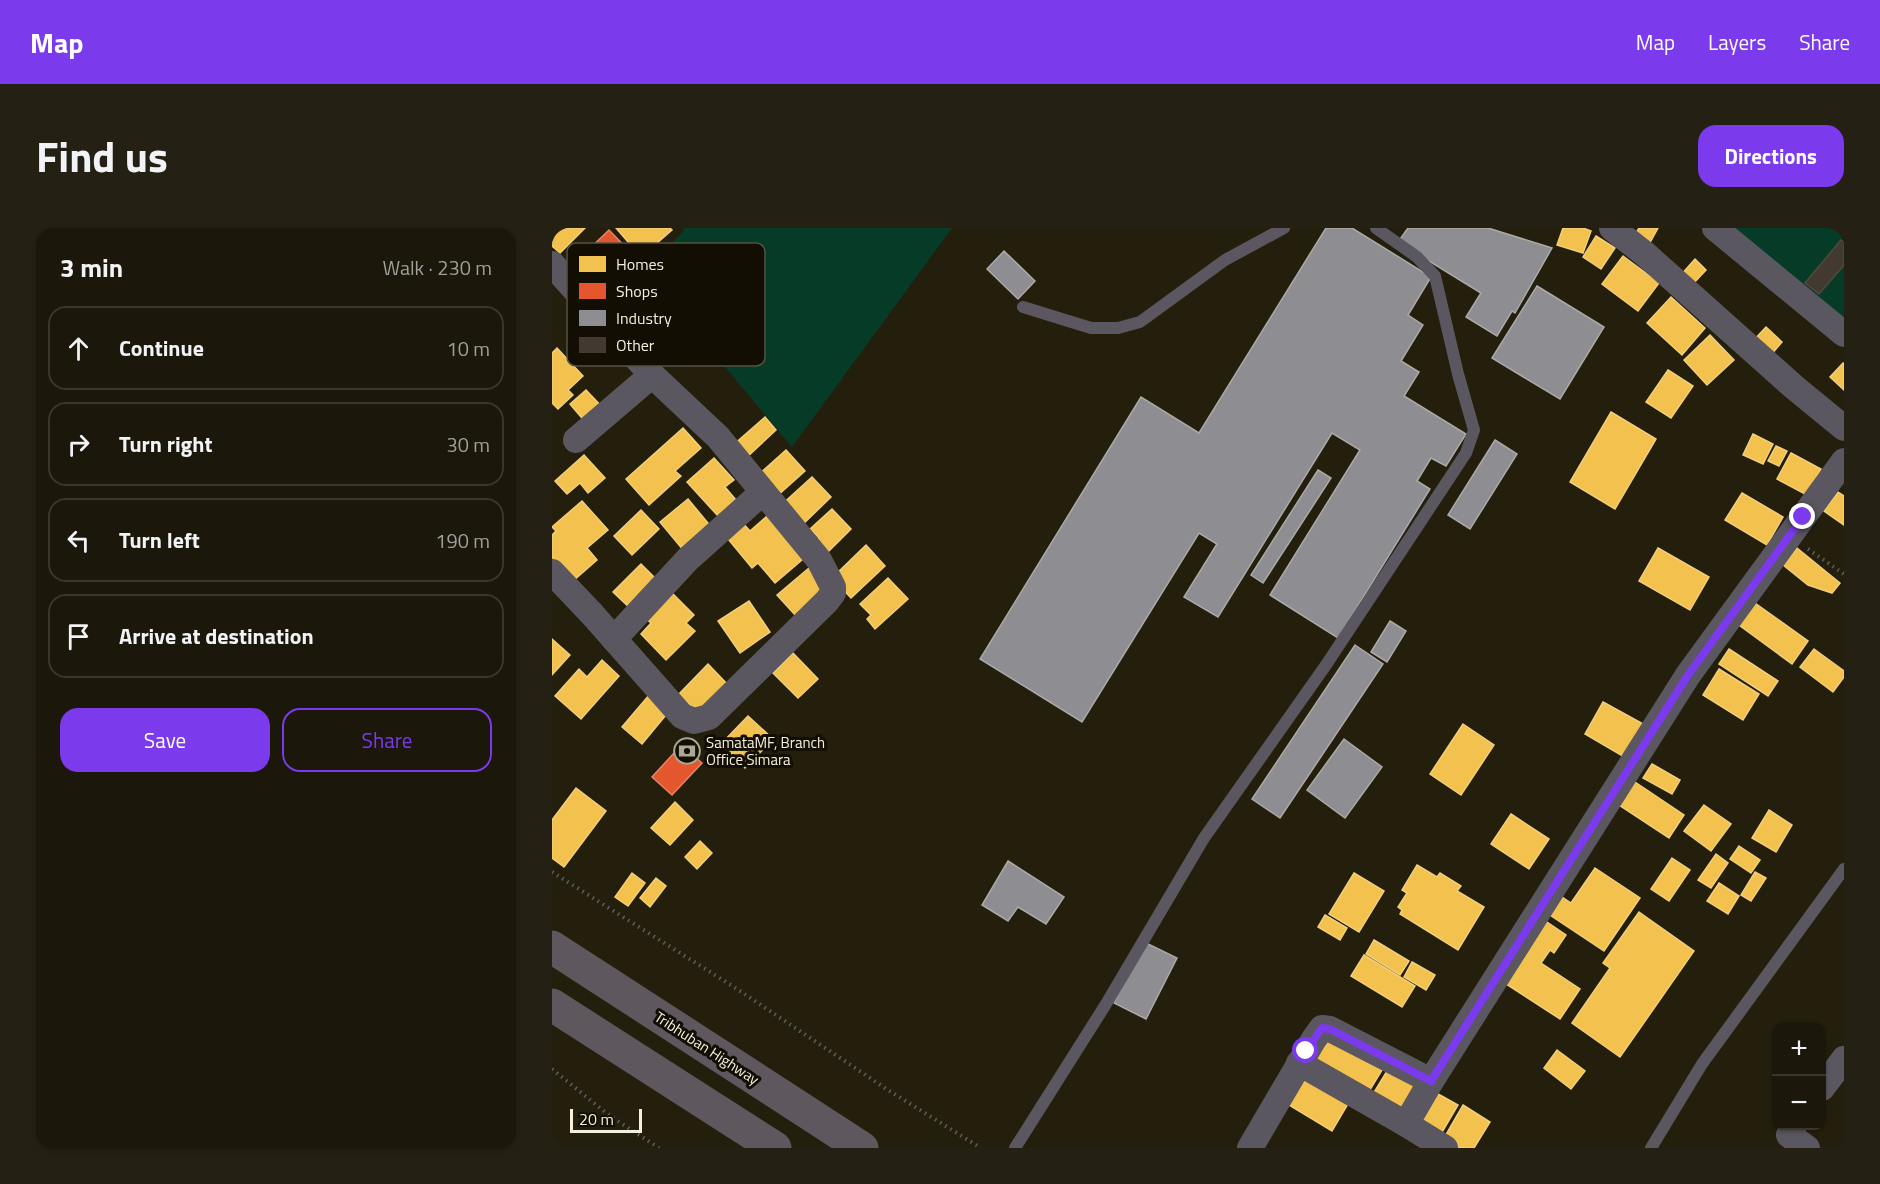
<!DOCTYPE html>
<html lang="en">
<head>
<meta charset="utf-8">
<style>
  :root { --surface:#1b170a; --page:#242013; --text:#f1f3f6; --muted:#a09f9c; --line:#39362b; --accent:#7c3aed }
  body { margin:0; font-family:"Titillium Web",sans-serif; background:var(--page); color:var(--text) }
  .controls { position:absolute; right:18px; bottom:18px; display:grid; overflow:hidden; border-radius:12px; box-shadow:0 2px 4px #0004 }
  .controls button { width:54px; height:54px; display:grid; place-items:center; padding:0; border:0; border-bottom:2px solid var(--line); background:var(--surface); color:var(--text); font:30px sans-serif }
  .scale { position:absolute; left:18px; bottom:15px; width:72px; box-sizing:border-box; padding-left:6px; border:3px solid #f5efdd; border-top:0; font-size:16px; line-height:21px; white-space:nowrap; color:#f5efdd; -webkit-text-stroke:4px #120e03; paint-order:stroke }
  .stop { position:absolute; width:18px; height:18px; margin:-14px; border:4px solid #7c3aed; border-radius:50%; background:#fff }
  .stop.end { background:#7c3aed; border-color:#fff; box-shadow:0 2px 6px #0008 }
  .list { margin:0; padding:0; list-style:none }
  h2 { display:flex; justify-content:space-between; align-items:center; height:78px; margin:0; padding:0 24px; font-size:26px }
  h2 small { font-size:20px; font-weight:400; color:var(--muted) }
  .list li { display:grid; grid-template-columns:39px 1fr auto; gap:18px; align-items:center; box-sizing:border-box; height:84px; margin:0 12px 12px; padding:0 12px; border:2px solid var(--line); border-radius:18px }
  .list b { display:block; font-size:22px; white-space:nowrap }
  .list em { font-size:20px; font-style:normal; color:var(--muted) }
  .actions { display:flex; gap:12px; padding:18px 24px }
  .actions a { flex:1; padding:14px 0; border:2px solid var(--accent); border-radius:18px; text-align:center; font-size:21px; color:var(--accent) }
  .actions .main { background:var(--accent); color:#fff }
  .icon { flex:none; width:33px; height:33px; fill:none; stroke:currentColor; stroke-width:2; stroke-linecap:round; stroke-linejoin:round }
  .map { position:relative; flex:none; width:1292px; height:920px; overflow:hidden; border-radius:18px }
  header { display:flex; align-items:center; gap:36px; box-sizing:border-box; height:84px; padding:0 30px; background:var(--accent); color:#fff }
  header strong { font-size:28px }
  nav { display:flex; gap:33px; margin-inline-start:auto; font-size:21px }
  .intro { display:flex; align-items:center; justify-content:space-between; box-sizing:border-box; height:144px; padding:0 36px }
  h1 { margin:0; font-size:42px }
  .button { padding:15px 27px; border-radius:18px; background:var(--accent); color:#fff; font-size:21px; font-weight:700 }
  main { display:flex; gap:36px; padding:0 36px }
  aside { flex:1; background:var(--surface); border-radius:18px; box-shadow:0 2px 4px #0004 }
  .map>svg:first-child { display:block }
</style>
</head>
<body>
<header>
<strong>Map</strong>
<nav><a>Map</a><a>Layers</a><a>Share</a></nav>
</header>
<div class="intro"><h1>Find us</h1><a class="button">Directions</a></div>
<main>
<aside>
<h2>3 min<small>Walk · 230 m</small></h2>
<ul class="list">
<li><svg class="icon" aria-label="ahead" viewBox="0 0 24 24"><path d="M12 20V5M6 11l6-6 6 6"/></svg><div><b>Continue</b></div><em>10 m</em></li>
<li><svg class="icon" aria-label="right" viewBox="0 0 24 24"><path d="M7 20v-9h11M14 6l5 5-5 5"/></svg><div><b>Turn right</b></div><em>30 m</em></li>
<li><svg class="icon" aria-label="left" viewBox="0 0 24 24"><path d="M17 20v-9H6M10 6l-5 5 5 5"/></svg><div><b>Turn left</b></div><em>190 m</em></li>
<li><svg class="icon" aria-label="arrive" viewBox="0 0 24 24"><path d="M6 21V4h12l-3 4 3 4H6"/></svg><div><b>Arrive at destination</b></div></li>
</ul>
<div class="actions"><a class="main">Save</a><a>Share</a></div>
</aside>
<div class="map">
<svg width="1292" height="920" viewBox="0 0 1292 920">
  <rect width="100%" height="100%" fill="#241f0d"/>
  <g fill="#063b27">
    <path d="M130,0H400L240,219L110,64L137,37L118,17L132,3Z"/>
    <path d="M1152,0H1292V113Z"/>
  </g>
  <g fill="#f2c14e" stroke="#f3cf79" stroke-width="1.5">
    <path d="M0,0H33L8,25L0,18Z"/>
    <path d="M64,0H118L120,2L89,29Z"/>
    <path d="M1011,0H1031L1039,3L1031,25L1005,17Z"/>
    <path d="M1087,0H1106L1095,20L1080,11Z"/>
    <path d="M1044,8L1063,20L1049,41L1031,29Z"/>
    <path d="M1071,28L1107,55L1086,83L1050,56Z"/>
    <path d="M1143,31L1154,42L1139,58L1128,48Z"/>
    <path d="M1119,69L1153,100L1130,127L1095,95Z"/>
    <path d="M1214,99L1230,114L1218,128L1201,113Z"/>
    <path d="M1158,107L1182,132L1155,157L1132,132Z"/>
    <path d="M5,120L31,148L16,162L21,167L6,181L0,175V125Z"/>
    <path d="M1291,135L1292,137V162L1278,149Z"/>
    <path d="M1116,142L1141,158L1119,190L1094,174Z"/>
    <path d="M34,162L52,181L35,196L18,176Z"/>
    <path d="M1059,184L1104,211L1063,281L1018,254Z"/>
    <path d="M213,189L224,202L193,231L180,218Z"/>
    <path d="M131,200L149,220L123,243L129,248L97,277L74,251Z"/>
    <path d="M1201,206L1221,216L1211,236L1191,227Z"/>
    <path d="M1224,218L1235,223L1227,238L1216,233Z"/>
    <path d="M234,222L253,243L224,269L205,248Z"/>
    <path d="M1239,225L1269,241L1255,267L1225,251Z"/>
    <path d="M32,227L53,250L36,265L28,255L15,266L3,253Z"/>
    <path d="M162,230L182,252L173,259L184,272L166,288L135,254Z"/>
    <path d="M260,249L279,269L247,300L227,279Z"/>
    <path d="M1286,264L1292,268V297L1272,283Z"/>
    <path d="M1190,265L1231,289L1215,317L1173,292Z"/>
    <path d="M136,271L160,300L132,323L108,294Z"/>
    <path d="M30,273L56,302L35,320L45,332L21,353L0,329V307L4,303L0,299Z"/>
    <path d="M280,281L299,301L272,328L261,316L267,310L258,301Z"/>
    <path d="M89,282L107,301L80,327L62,308Z"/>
    <path d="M221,283L257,326L223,355L206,335L200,340L172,306L188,292L198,303Z"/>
    <path d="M314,317L333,338L299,370L280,350Z"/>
    <path d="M1106,320L1157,349L1138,382L1087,353Z"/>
    <path d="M1245,320L1288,355L1280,365L1256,357L1231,337Z"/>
    <path d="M89,336L108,355L81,383L61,364Z"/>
    <path d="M257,340L276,362L245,389L225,367Z"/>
    <path d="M336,350L356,371L323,401L315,391L319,387L308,376Z"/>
    <path d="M117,362L142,387L134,395L143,403L114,432L89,406L99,395L91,388Z"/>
    <path d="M197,373L218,404L188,425L166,393Z"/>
    <path d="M1203,375L1256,413L1240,436L1187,397Z"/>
    <path d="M0,411L18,427L0,447Z"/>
    <path d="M1177,421L1226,453L1216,468L1167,436Z"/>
    <path d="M1262,421L1292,443V449L1281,464L1248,439Z"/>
    <path d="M241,425L266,451L246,470L221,445Z"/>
    <path d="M50,432L67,448L29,491L3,468L27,441L35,449Z"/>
    <path d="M156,436L177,458L148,487L127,466Z"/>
    <path d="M1167,441L1207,466L1191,492L1151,467Z"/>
    <path d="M98,466L118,482L90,516L70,499Z"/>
    <path d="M1051,474L1093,497L1074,530L1033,506Z"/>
    <path d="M196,488L221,511L193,540L169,516Z"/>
    <path d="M911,496L942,517L909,567L878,546Z"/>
    <path d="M1100,536L1128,552L1120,566L1091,550Z"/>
    <path d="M1083,554L1132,587L1117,610L1067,577Z"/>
    <path d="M24,560L54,583L12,639L0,630V592Z"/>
    <path d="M123,574L141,592L118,617L99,600Z"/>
    <path d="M1152,577L1179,596L1159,623L1132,603Z"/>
    <path d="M1217,582L1240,597L1224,624L1200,610Z"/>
    <path d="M959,586L997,611L977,641L939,616Z"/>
    <path d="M148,613L160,625L145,641L133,629Z"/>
    <path d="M1187,618L1208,632L1199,645L1178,631Z"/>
    <path d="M1164,626L1176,635L1159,660L1146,652Z"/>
    <path d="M1120,630L1138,642L1117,673L1099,661Z"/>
    <path d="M865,637L885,649L888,645L909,658L905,663L932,679L906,722L848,686L850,682L846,679L855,665L850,662Z"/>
    <path d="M1043,640L1088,670L1052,723L998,687L1010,669L1019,675Z"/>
    <path d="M1203,644L1214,650L1199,673L1189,667Z"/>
    <path d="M80,645L93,655L76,678L63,669Z"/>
    <path d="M802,645L832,663L807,704L777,686Z"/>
    <path d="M104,650L114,658L98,679L88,670Z"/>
    <path d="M1167,655L1187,668L1176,686L1155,673Z"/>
    <path d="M1087,684L1142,723L1068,829L1020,795L1058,740L1051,735Z"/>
    <path d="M773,687L795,700L788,712L766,699Z"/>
    <path d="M992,692L1014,707L1002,725L998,722L989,735L1028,761L1008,791L951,754Z"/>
    <path d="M822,712L857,733L848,747L814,726Z"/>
    <path d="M812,727L863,758L850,779L799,748Z"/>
    <path d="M860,734L883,747L874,762L852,749Z"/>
    <path d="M770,808L830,842L813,870L754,836Z"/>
    <path d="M1005,822L1033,843L1019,861L992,840Z"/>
    <path d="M752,840L800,869L780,903L732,874Z"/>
    <path d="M835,843L866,860L850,889L818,871Z"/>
    <path d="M879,862L906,877L889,906L863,891Z"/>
    <path d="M911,877L938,894L922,920H908L892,910Z"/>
  </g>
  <g fill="#e4572e" stroke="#e98562" stroke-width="1.5">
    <path d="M57,2L84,30L57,56L30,28Z"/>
    <path d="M134,512L147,523L142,528L150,535L120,567L100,549Z"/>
  </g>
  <g fill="#8d8d92" stroke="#acaaa8" stroke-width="1.5">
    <path d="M774,0H800L879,49L856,87L871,97L849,133L867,144L852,168L914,206L894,238L879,230L865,253L878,261L786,410L718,367L808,222L780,205L666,389L632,369L665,316L647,305L530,494L428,431L589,169L647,205Z"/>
    <path d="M856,0H936L1000,20L963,85L960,83L945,108L914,89L929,65L846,14Z"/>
    <path d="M452,23L483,53L466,71L435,41Z"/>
    <path d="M985,58L1052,99L1008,171L940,130Z"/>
    <path d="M943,212L965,226L918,301L896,287Z"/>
    <path d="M766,242L779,250L711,355L699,347Z"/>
    <path d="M838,393L854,403L835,434L819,424Z"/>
    <path d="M803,417L831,436L728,590L700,571Z"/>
    <path d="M792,511L830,539L793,590L755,562Z"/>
    <path d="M456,633L512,669L494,696L466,679L456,693L430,677Z"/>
    <path d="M592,714L625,730L594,791L562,775Z"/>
  </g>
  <path fill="#423a30" stroke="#52493e" stroke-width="1.5" d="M1289,12L1292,14V37L1267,66L1253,55Z"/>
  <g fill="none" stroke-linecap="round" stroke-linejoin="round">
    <g stroke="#5f5c5d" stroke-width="4" stroke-dasharray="1.5 4.5" stroke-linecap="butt">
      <path d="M1256,321L1292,346"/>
      <path d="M0,644L185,761L336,862L429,920"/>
      <path d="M0,841L58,888L107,920"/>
    </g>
    <g stroke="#5a5760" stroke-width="12">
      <path d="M471,79L539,100H566L588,94L673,32L732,0"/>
      <path d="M463,920L554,776L652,610L774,437L914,225L922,202L906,146L883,48L865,29L824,0"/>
      <path d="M1099,920L1150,836L1292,641"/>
    </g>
    <g stroke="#5a5760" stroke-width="26">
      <path d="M1060,0L1093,26L1242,159L1292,200"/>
      <path d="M1163,0L1292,106"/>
      <path d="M0,36L100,147L166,209L267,332L281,359V365L275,373L157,489L142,493L130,488L40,386L0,344"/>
      <path d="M24,212L100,147"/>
      <path d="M62,411L136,331L211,264"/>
      <path d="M747,835L854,896"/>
      <path d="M879,853L854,896L893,920"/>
      <path d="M1270,860L1292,831"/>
      <path d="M1242,898L1237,907L1255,920"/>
      <path d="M698,920L762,811L770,800L778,801L879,853L1136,447L1292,233"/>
    </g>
    <g stroke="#5e585e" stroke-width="33">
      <path d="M0,719L310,920"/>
      <path d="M0,777L223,920"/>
    </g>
  </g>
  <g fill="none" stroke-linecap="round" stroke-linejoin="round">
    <path stroke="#7c3aed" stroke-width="8" d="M754,823L770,800L778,801L879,853L1136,447L1251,289"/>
  </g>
  <defs>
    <g id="bank-ring" transform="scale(1.35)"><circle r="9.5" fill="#120e03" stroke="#aca694" stroke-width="1.5"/><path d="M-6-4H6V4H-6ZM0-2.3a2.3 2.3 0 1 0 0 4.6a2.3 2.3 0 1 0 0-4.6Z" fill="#aca694"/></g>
  </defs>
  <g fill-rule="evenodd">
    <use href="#bank-ring" x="135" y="523"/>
  </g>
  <g text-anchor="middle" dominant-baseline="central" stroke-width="6" stroke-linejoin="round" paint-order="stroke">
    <g font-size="15" fill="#f5efdd" stroke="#120e03" text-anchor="start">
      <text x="154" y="514">SamataMF, Branch<tspan x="154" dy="17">Office Simara</tspan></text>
    </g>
    <g font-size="15" fill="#f5efdd" stroke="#120e03">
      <text transform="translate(155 820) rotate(33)">Tribhuban Highway</text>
    </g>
  </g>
  <rect x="15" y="15" width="198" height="123" rx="9" fill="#120e03" stroke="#565244" stroke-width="1.5"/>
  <rect x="27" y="28" width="27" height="16" fill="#f2c14e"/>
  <rect x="27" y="55" width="27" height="16" fill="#e4572e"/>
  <rect x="27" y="82" width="27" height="16" fill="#8d8d92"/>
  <rect x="27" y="109" width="27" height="16" fill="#423a30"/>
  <g font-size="16" fill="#f5efdd">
    <text x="64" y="42">Homes</text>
    <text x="64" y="69">Shops</text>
    <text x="64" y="96">Industry</text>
    <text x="64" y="123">Other</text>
  </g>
</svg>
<div class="controls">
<button>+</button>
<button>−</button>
</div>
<div class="scale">20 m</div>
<div class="stop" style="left:754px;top:823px"></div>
<div class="stop end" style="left:1251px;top:289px"></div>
</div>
</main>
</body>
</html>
